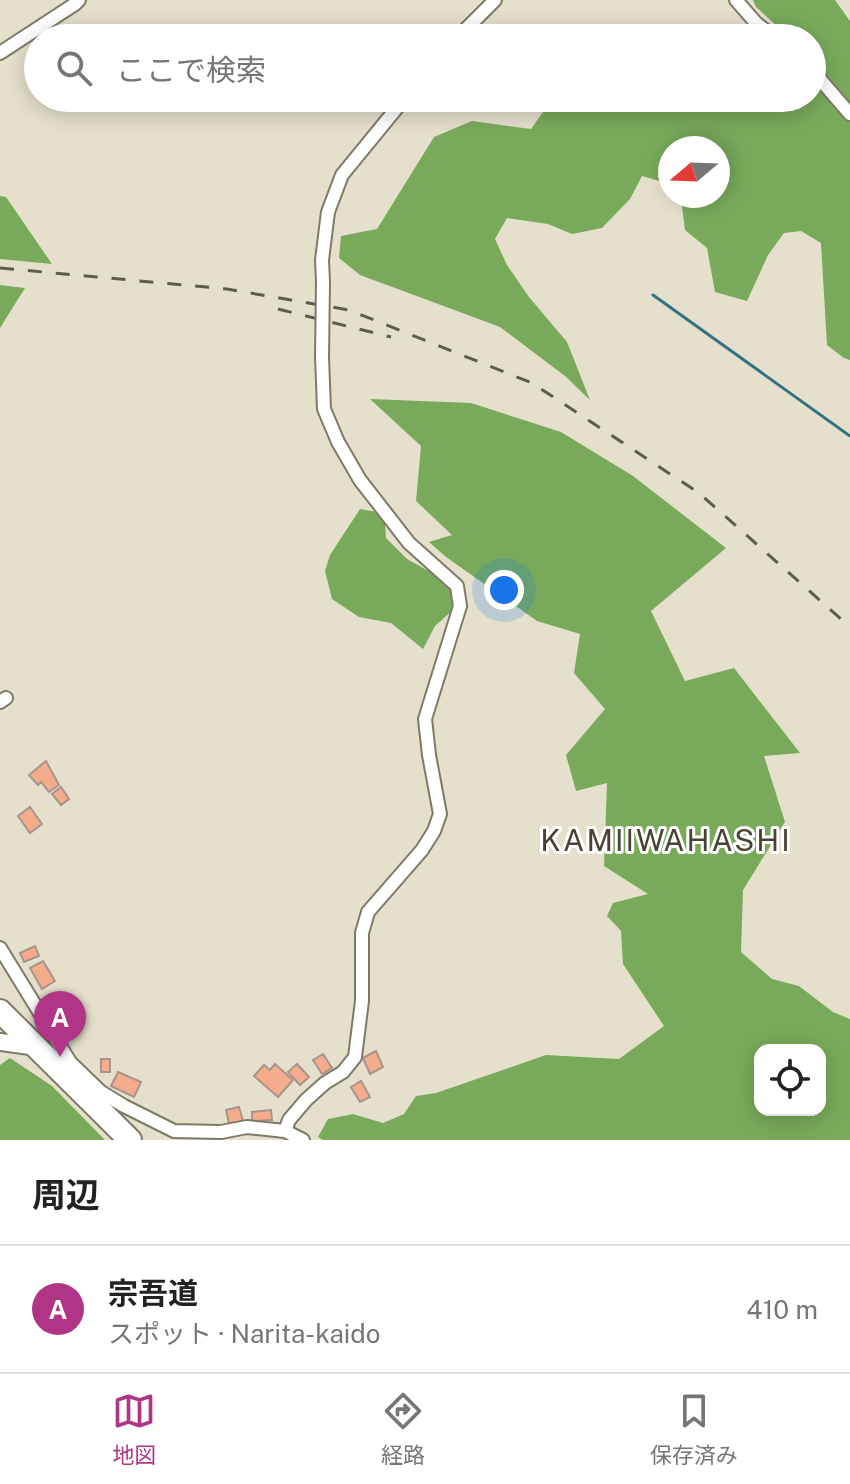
<!DOCTYPE html>
<html lang="ja">
<head>
<meta charset="utf-8">
<style>
  :root { --surface:#fff; --page:#f2f2f2; --text:#222; --muted:#767676; --line:#e0e0e0; --accent:#b13587 }
  body { margin:0; font-family:"Public Sans","Noto Sans JP",sans-serif; background:var(--page); color:var(--text) }
  .controls { position:absolute; right:24px; bottom:24px; display:grid; overflow:hidden; border-radius:16px; box-shadow:0 4px 20px #0003 }
  .controls button { width:72px; height:72px; display:grid; place-items:center; padding:0; border:0; border-bottom:2px solid var(--line); background:var(--surface); color:var(--text); font:40px sans-serif }
  .compass { position:absolute; left:658px; top:136px; width:72px; height:72px; border-radius:50%; background:var(--surface); box-shadow:0 4px 20px #0003; rotate:251deg }
  .you { position:absolute; left:504px; top:590px; width:28px; height:28px; margin:-20px; border:6px solid #fff; border-radius:50%; background:#1a73e8; box-shadow:0 0 0 12px #1a73e833 }
  .badge { display:grid; place-items:center; width:52px; height:52px; border-radius:50%; background:var(--accent); color:#fff; font-size:26px; font-weight:700 }
  .pin { position:absolute; translate:-50% -66px; filter:drop-shadow(0 2px 4px #0008) }
  .pin::after { content:''; position:absolute; top:42px; width:28px; height:24px; background:inherit; clip-path:polygon(0 0,100% 0,50% 100%) }
  .list { margin:0; padding:0; list-style:none }
  h2 { display:flex; justify-content:space-between; align-items:center; height:104px; margin:0; padding:0 32px; font-size:34px }
  h2 small { font-size:26px; font-weight:400; color:var(--muted) }
  .list li { display:grid; grid-template-columns:52px 1fr auto; gap:24px; align-items:center; box-sizing:border-box; height:128px; padding:0 32px; border-top:2px solid var(--line) }
  .list b { display:block; font-size:30px; white-space:nowrap }
  .list p { margin:0; font-size:26px; white-space:nowrap; color:var(--muted) }
  .list em { font-size:26px; font-style:normal; color:var(--muted) }
  .icon { flex:none; width:44px; height:44px; fill:none; stroke:currentColor; stroke-width:2; stroke-linecap:round; stroke-linejoin:round }
  .map { position:relative; flex:none; width:850px; height:1140px; overflow:hidden }
  .search { position:absolute; background:var(--surface); box-shadow:0 4px 20px #0003; left:24px; right:24px; top:24px; height:88px; display:flex; align-items:center; gap:20px; box-sizing:border-box; padding:0 28px; border-radius:44px; color:var(--muted); font-size:30px }
  .sheet { height:232px; background:var(--surface) }
  nav { display:flex; justify-content:space-around; align-items:center; box-sizing:border-box; height:112px; border-top:2px solid var(--line); background:var(--surface); font-size:22px; color:var(--muted) }
  nav a { display:grid; justify-items:center; gap:4px }
  nav .on { color:var(--accent) }
  .map>svg:first-child { display:block }
</style>
</head>
<body>
<div class="map">
<svg width="850" height="1140" viewBox="0 0 850 1140">
  <rect width="100%" height="100%" fill="#e5e0cc"/>
  <g fill="#79aa5b" fill-rule="evenodd">
    <path d="M753,0H835L850,21V360L844,358L827,345L821,243L801,231L784,233L768,255L747,301L715,292L707,248L685,230L681,199L678,196H718V148H670V189L663,182L642,176L630,199L602,228L572,234L548,224L507,218L495,239L507,265L529,297L567,342L590,400L565,376L500,327L360,275L339,258L341,236L377,229L434,137L472,121L531,129L553,98H736L739,101L744,98H812V38H790L756,7Z"/>
    <path d="M0,196L6,197L52,264L0,259Z"/>
    <path d="M0,285L25,288L0,328Z"/>
    <path d="M370,399L471,403L561,432L633,476L726,548L651,611L685,681L734,668L800,753L764,756L785,822L743,890L741,952L772,979L799,986L833,1012L850,1019V1140H323L318,1137L328,1119L353,1114L383,1123L404,1114L416,1096L436,1093L546,1055L619,1059L664,1026L623,964L621,931L607,916L613,903L648,894L604,866L607,783L576,791L566,755L605,709L574,673L580,634L537,621L446,557L429,542L452,535L416,501L421,446ZM760,1050H820V1110H760Z"/>
    <path d="M360,509L378,512L385,524L386,538L407,559L452,584L454,609L435,626L423,649L391,623L359,617L332,599L325,571L330,555Z"/>
    <path d="M10,1058L52,1086L105,1140H0V1065Z"/>
  </g>
  <g fill="none" stroke-linecap="round" stroke-linejoin="round">
    <path stroke="#317385" stroke-width="3" d="M653,295L850,436"/>
  </g>
  <g fill="#f5ac8c" stroke="#a8948b" stroke-width="2">
    <path d="M46,761L59,785L49,792L41,782L38,785L29,775Z"/>
    <path d="M61,787L69,799L61,805L52,794Z"/>
    <path d="M30,807L42,824L30,833L18,816Z"/>
    <path d="M35,946L39,956L24,962L20,953Z"/>
    <path d="M43,961L55,981L42,989L30,968Z"/>
    <path d="M376,1051L383,1067L370,1074L363,1058Z"/>
    <path d="M323,1054L332,1068L322,1074L313,1060Z"/>
    <rect x="101" y="1059" width="9" height="13"/>
    <path d="M275,1064L293,1080L278,1097L254,1076L264,1065L270,1070Z"/>
    <path d="M297,1064L309,1077L300,1085L288,1072Z"/>
    <path d="M118,1072L141,1082L134,1097L111,1086Z"/>
    <path d="M361,1081L370,1097L360,1102L351,1087Z"/>
    <path d="M239,1107L243,1121L229,1124L226,1110Z"/>
    <path d="M271,1110L272,1120L252,1121V1112Z"/>
  </g>
  <g fill="none" stroke-linecap="round" stroke-linejoin="round">
    <g stroke="#7f7a68" stroke-width="16">
      <g id="street">
        <path d="M736,0L756,23L775,38"/>
        <path d="M457,38L495,0"/>
        <path d="M0,53L75,4L79,0"/>
        <path d="M812,70L850,114"/>
        <path d="M323,282L322,260L328,212L342,175L405,98"/>
        <path d="M0,702L6,698"/>
        <path d="M0,948L70,1062L101,1092L124,1106L174,1131L221,1132L247,1127L285,1131L303,1140"/>
        <path d="M285,1131L289,1120L306,1100L325,1083L343,1072L355,1057L362,1001V933L368,912L422,850L434,831L440,814L429,755L425,719L460,606L457,586L409,543L360,480L338,442L324,409L322,357"/>
      </g>
    </g>
    <g stroke="#7f7a68" stroke-width="20">
      <path id="secondary" d="M0,1042L37,1047"/>
    </g>
    <g stroke="#7f7a68" stroke-width="26">
      <path id="highway" d="M0,1011L130,1140"/>
    </g>
    <use href="#street" stroke="#fff" stroke-width="12"/>
    <use href="#secondary" stroke="#fff" stroke-width="16"/>
    <use href="#highway" stroke="#fff" stroke-width="22"/>
    <g stroke="#5e5b4f" stroke-width="3" stroke-dasharray="14 14" stroke-linecap="butt">
      <path d="M0,268L227,289L349,310L532,383L699,493L850,627"/>
      <path d="M278,309L391,337"/>
    </g>
    <g stroke="#7f7a68" stroke-width="16" stroke-linecap="butt">
      <path id="street-bridge" d="M322,357L323,282"/>
    </g>
    <use href="#street-bridge" stroke="#fff" stroke-width="12"/>
  </g>
  <g text-anchor="middle" dominant-baseline="central" stroke-width="6" stroke-linejoin="round" paint-order="stroke">
    <g font-size="30" letter-spacing="2" fill="#474232" stroke="#fff">
      <text x="666" y="840">KAMIIWAHASHI</text>
    </g>
  </g>
</svg>
<div class="controls">
<button><svg class="icon" aria-label="locate" viewBox="0 0 24 24"><circle cx="12" cy="12" r="6"/><path d="M12 2v4M12 18v4M2 12h4M18 12h4"/></svg></button>
</div>
<svg class="compass" viewBox="-18 -18 36 36"><path d="M0-13l5 13h-10z" fill="#e53935"/><path d="M0 13l5-13h-10z" fill="#767676"/></svg>
<div class="you"></div>
<div class="pin badge" style="left:60px;top:1057px">A</div>
<div class="search"><svg class="icon" aria-label="search" viewBox="0 0 24 24"><circle cx="10" cy="10" r="6"/><path d="M15 15l6 6"/></svg>ここで検索</div>
</div>
<section class="sheet">
<h2>周辺<small></small></h2>
<ul class="list">
<li><span class="badge">A</span><div><b>宗吾道</b><p>スポット · Narita-kaido</p></div><em>410 m</em></li>
</ul>
</section>
<nav>
<a class="on"><svg class="icon" aria-label="map" viewBox="0 0 24 24"><path d="M3 6l6-2 6 2 6-2v14l-6 2-6-2-6 2zM9 4v14M15 6v14"/></svg>地図</a>
<a><svg class="icon" aria-label="directions" viewBox="0 0 24 24"><path d="M12 3l9 9-9 9-9-9zM9 14v-3h6M13 9l2 2-2 2"/></svg>経路</a>
<a><svg class="icon" aria-label="saved" viewBox="0 0 24 24"><path d="M7 4h10v16l-5-4-5 4z"/></svg>保存済み</a>
</nav>
</body>
</html>
